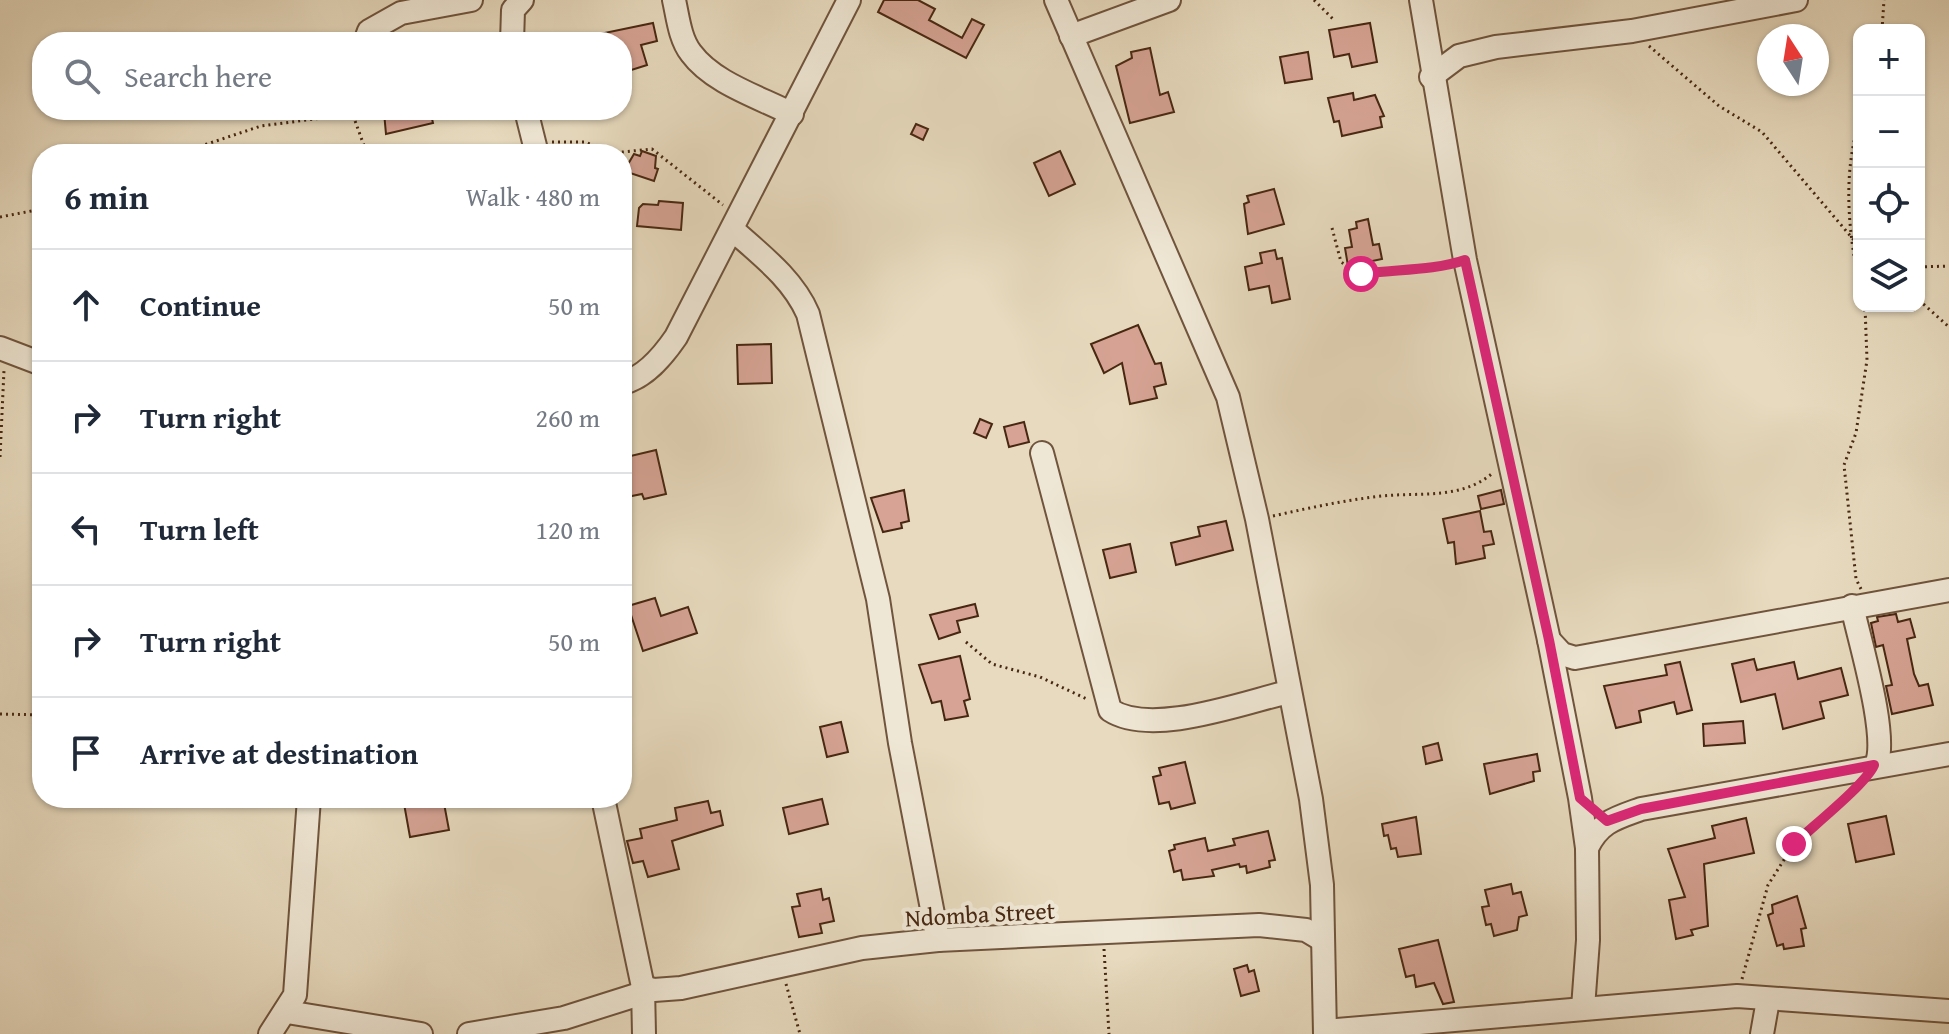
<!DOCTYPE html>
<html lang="en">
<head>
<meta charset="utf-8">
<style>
  :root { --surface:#fff; --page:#f2f2f3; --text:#1f2937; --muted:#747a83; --line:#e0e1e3 }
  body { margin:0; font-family:"Gentium Book Plus",serif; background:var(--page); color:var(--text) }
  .controls { position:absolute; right:24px; top:24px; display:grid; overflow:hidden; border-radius:16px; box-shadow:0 2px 6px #0004 }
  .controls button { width:72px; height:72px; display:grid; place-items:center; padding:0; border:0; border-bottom:2px solid var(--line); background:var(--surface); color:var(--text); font:40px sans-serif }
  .compass { position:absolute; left:1757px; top:24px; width:72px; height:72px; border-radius:50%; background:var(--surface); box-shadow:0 2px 6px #0004; rotate:348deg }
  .stop { position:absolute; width:24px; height:24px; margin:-18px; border:6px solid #db2777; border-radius:50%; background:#fff }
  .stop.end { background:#db2777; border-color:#fff; box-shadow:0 2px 8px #0008 }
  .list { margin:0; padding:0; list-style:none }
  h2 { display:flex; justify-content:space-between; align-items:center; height:104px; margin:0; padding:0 32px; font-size:34px }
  h2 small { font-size:26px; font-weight:400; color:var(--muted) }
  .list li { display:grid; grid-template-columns:52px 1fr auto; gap:24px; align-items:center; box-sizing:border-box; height:112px; padding:0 32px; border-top:2px solid var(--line) }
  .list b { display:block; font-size:30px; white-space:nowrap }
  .list em { font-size:26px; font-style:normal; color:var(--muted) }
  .icon { flex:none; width:44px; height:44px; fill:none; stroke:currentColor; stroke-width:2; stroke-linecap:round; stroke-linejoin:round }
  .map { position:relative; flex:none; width:1949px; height:1034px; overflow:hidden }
  .search { position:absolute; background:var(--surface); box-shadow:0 2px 6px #0004; left:32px; top:32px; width:600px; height:88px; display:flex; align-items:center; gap:20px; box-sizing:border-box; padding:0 28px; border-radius:32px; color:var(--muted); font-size:30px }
  .panel { position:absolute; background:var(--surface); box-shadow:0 2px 6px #0004; left:32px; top:144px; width:600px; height:664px; border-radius:32px }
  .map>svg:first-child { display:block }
</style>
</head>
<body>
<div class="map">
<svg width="1949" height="1034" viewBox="0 0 1949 1034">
  <rect width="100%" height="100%" fill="#e7dabe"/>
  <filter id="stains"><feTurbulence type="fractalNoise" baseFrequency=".0025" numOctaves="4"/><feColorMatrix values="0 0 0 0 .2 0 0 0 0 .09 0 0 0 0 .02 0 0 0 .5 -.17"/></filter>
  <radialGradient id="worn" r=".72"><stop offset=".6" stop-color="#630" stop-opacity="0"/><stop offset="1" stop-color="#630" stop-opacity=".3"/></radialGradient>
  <g fill="#d6a394" stroke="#482712" stroke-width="2">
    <path d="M884,0H918L935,9L929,20L962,38L972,19L984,25L966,58L878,12Z"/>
    <path d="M653,23L657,41L641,45L647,65L622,73V42H585V37Z"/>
    <path d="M1370,23L1377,62L1352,67L1349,54L1334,57L1329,30Z"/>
    <path d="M1150,48L1160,95L1168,92L1174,112L1130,123L1116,66L1132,58L1131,52Z"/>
    <path d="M1308,52L1312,79L1285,83L1280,57Z"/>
    <path d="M1353,93L1354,100L1375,95L1384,116L1380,117L1382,127L1342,136L1339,121L1334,122L1328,98Z"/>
    <path d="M393,110H430L433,123L386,134L384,112Z"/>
    <path d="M916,124L928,129L923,140L911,134Z"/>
    <path d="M642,151L656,156L655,168L658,169L654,181L624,171L634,154L640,156Z"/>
    <path d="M1060,151L1075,184L1049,196L1034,163Z"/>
    <path d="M1274,189L1284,224L1248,234L1244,204L1249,202L1247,196Z"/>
    <path d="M659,201L683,203L681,230L637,226L639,208L643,204L658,205Z"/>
    <path d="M1368,219L1373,245L1379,244L1382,259L1348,266L1345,248L1352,247L1349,230L1357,228L1356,222Z"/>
    <path d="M1275,250L1277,259L1282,258L1290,299L1272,303L1269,286L1249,290L1245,267L1262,263L1260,253Z"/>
    <path d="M1138,325L1155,364L1161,363L1166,384L1154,387L1157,398L1130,404L1122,363L1104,373L1091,344Z"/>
    <path d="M771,344L772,383L738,384L737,345Z"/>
    <path d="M980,419L992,424L986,438L974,433Z"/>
    <path d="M1024,422L1029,442L1009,447L1004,427Z"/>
    <path d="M656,450L666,494L644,499L642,494L622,498V458Z"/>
    <path d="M904,490L909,521L901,523L902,528L883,532L871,498Z"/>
    <path d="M1501,490L1504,504L1481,509L1478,496Z"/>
    <path d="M1480,511L1484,532L1491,531L1494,544L1483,546L1485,558L1456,564L1454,542L1448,543L1443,519Z"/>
    <path d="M1226,521L1233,550L1176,565L1171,543L1200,536L1198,527Z"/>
    <path d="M1130,544L1136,572L1110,578L1103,550Z"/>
    <path d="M655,598L661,616L688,607L697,633L643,651L628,606Z"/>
    <path d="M975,604L978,616L957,621L960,632L939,639L930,615Z"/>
    <path d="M1896,614L1898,622L1910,619L1915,637L1907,639L1914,674L1919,686L1928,684L1933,705L1892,714L1886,686L1892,685L1883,645L1876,647L1871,623L1878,621L1877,617Z"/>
    <path d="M960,656L970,699L964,701L968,716L945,720L941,701L932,703L919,665Z"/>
    <path d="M1754,659L1757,670L1794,662L1798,679L1841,668L1848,695L1820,702L1824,718L1783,729L1775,694L1741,702L1732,664Z"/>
    <path d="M1680,662L1692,710L1677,714L1674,702L1639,711L1641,722L1616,728L1604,686L1667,675L1665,665Z"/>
    <path d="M1743,721L1745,743L1704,746L1703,724Z"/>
    <path d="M841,722L848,752L827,757L820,727Z"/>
    <path d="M1438,743L1442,760L1426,764L1423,747Z"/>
    <path d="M1537,754L1540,771L1533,772L1534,781L1490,794L1484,764Z"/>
    <path d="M1185,762L1195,803L1171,809L1169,802L1159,804L1153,777L1161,775L1159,768Z"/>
    <path d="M403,798H443L449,830L410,837Z"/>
    <path d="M822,799L828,824L789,834L783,808Z"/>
    <path d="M708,801L711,813L720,811L723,825L672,841L679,869L648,877L643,861L633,863L627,841L642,838L640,829L677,820L675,808Z"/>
    <path d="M1886,816L1894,854L1856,862L1848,824Z"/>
    <path d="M1416,817L1421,854L1398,857L1396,848L1391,849L1388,835L1384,836L1382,824Z"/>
    <path d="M1746,818L1754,853L1704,864L1708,926L1691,930L1693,935L1676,939L1669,900L1685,897L1668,849L1715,838L1712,826Z"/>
    <path d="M1268,831L1275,860L1269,861L1270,867L1247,873L1246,866L1240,867L1239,864L1212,870L1214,876L1183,880L1181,870L1174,872L1169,851L1175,849L1174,845L1205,838L1208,851L1235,845L1233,839Z"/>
    <path d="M1511,884L1513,894L1521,892L1527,915L1519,917L1517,930L1494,936L1491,924L1486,925L1482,907L1489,906L1485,890Z"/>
    <path d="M821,889L823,900L829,898L834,921L820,924L822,933L799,937L792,907L800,906L797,894Z"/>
    <path d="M1797,896L1806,928L1801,929L1804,946L1784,949L1783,944L1777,946L1768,915L1773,913L1772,905Z"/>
    <path d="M1438,940L1454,1002L1443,1004L1434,983L1416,987L1414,975L1406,977L1399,949Z"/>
    <path d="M1247,965L1249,972L1254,970L1259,991L1241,996L1234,969Z"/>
  </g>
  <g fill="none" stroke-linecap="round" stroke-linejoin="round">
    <g stroke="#70543d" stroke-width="26">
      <g id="minor">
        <path d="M674,0C678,18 680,39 691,53C713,83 759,97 792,114"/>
        <path d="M1056,0L1228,397L1257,519L1311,799L1322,885L1325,1034"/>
        <path d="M1421,0L1465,260L1549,640L1580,798L1587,848L1588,940L1583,1008"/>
        <path d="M1071,36L1169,0"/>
        <path d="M365,42L369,31L401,13L471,0"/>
        <path d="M512,42L513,10L522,0"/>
        <path d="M1431,77L1459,56L1496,47L1632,31L1796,0"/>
        <path d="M526,110L537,154"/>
        <path d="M733,230C761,255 793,279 808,314L878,599L900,743L938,940"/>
        <path d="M0,348L42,364"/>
        <path d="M622,383C645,378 663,356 676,337L849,0"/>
        <path d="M1042,453L1110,710C1151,737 1242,703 1288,692"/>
        <path d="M1852,606C1859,639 1889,737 1876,765"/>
        <path d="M1549,640L1562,654L1575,658L1949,590"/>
        <path d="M603,798L643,987L644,1034"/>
        <path d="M1587,848C1599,822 1616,818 1641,809L1949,754"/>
        <path d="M643,987L654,990L681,988L862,948L938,940L1259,925L1306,930L1321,939"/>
        <path d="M287,1012L421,1034"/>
        <path d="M1325,1031L1737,996L1949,1011"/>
        <path d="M270,1034L295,995L309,798"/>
        <path d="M469,1034L564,1018L643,993"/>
        <path d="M1762,1034L1768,1000"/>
      </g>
    </g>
    <g stroke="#482712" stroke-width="3" stroke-dasharray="2 4" stroke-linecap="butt">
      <path d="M1314,0L1334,20"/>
      <path d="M1882,30L1884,0"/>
      <path d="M1649,46L1719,106L1762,132L1859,246"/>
      <path d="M1859,123C1843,172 1848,232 1859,281"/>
      <path d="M552,142H585L613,153L652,149L723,205"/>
      <path d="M177,154L261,126L345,115L354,118L367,154"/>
      <path d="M0,217L42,209"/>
      <path d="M1332,228L1341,262L1361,274L1408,267H1446"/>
      <path d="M1919,267L1949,266"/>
      <path d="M1919,300L1949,327"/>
      <path d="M0,457L4,370"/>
      <path d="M1273,516C1309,508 1345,500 1382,496C1421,492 1462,500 1494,472"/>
      <path d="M1861,589L1856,579L1844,465L1856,433L1867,360L1865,306"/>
      <path d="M966,642L992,664L1040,677L1089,700"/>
      <path d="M0,714L42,715"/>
      <path d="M1104,949L1109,1034"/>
      <path d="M1742,979L1768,885L1794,844L1852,791"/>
      <path d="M786,984L800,1034"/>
    </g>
    <use href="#minor" stroke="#efe7d5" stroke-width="22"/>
  </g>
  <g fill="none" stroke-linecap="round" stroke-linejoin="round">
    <path stroke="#db2777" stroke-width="10" d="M1361,274C1395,269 1433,271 1465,260L1549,640L1580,798L1607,821L1641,809L1874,765C1866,784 1813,826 1794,844"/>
  </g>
  <g text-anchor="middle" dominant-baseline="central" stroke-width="8" stroke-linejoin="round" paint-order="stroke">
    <g font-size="24" fill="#482712" stroke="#efe7d5">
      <text transform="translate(980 914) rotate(-3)">Ndomba Street</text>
    </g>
  </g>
  <rect width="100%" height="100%" filter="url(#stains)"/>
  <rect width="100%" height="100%" fill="url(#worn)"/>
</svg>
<div class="controls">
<button>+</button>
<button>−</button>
<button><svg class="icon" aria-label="locate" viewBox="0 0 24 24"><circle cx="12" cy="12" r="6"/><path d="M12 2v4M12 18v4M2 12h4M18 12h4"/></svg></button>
<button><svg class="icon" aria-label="layers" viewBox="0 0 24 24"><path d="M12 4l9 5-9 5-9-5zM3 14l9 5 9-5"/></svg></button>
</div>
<svg class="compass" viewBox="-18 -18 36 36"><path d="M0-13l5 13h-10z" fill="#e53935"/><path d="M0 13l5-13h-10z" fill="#747a83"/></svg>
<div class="stop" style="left:1361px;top:274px"></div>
<div class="stop end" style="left:1794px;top:844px"></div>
<div class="search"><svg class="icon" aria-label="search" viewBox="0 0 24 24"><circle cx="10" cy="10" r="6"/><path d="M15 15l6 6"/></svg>Search here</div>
<section class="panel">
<h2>6 min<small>Walk · 480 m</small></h2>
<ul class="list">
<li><svg class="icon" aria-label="ahead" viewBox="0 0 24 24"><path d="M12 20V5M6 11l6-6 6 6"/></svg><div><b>Continue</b></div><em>50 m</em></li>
<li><svg class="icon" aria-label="right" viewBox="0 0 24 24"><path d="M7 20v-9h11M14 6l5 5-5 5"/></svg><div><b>Turn right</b></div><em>260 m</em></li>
<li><svg class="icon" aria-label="left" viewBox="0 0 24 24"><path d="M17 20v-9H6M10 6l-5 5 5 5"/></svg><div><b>Turn left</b></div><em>120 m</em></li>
<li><svg class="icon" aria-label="right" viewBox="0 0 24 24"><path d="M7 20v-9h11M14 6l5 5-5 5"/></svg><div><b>Turn right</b></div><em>50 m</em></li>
<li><svg class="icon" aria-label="arrive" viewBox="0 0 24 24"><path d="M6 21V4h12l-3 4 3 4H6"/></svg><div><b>Arrive at destination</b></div></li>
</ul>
</section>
</div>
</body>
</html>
